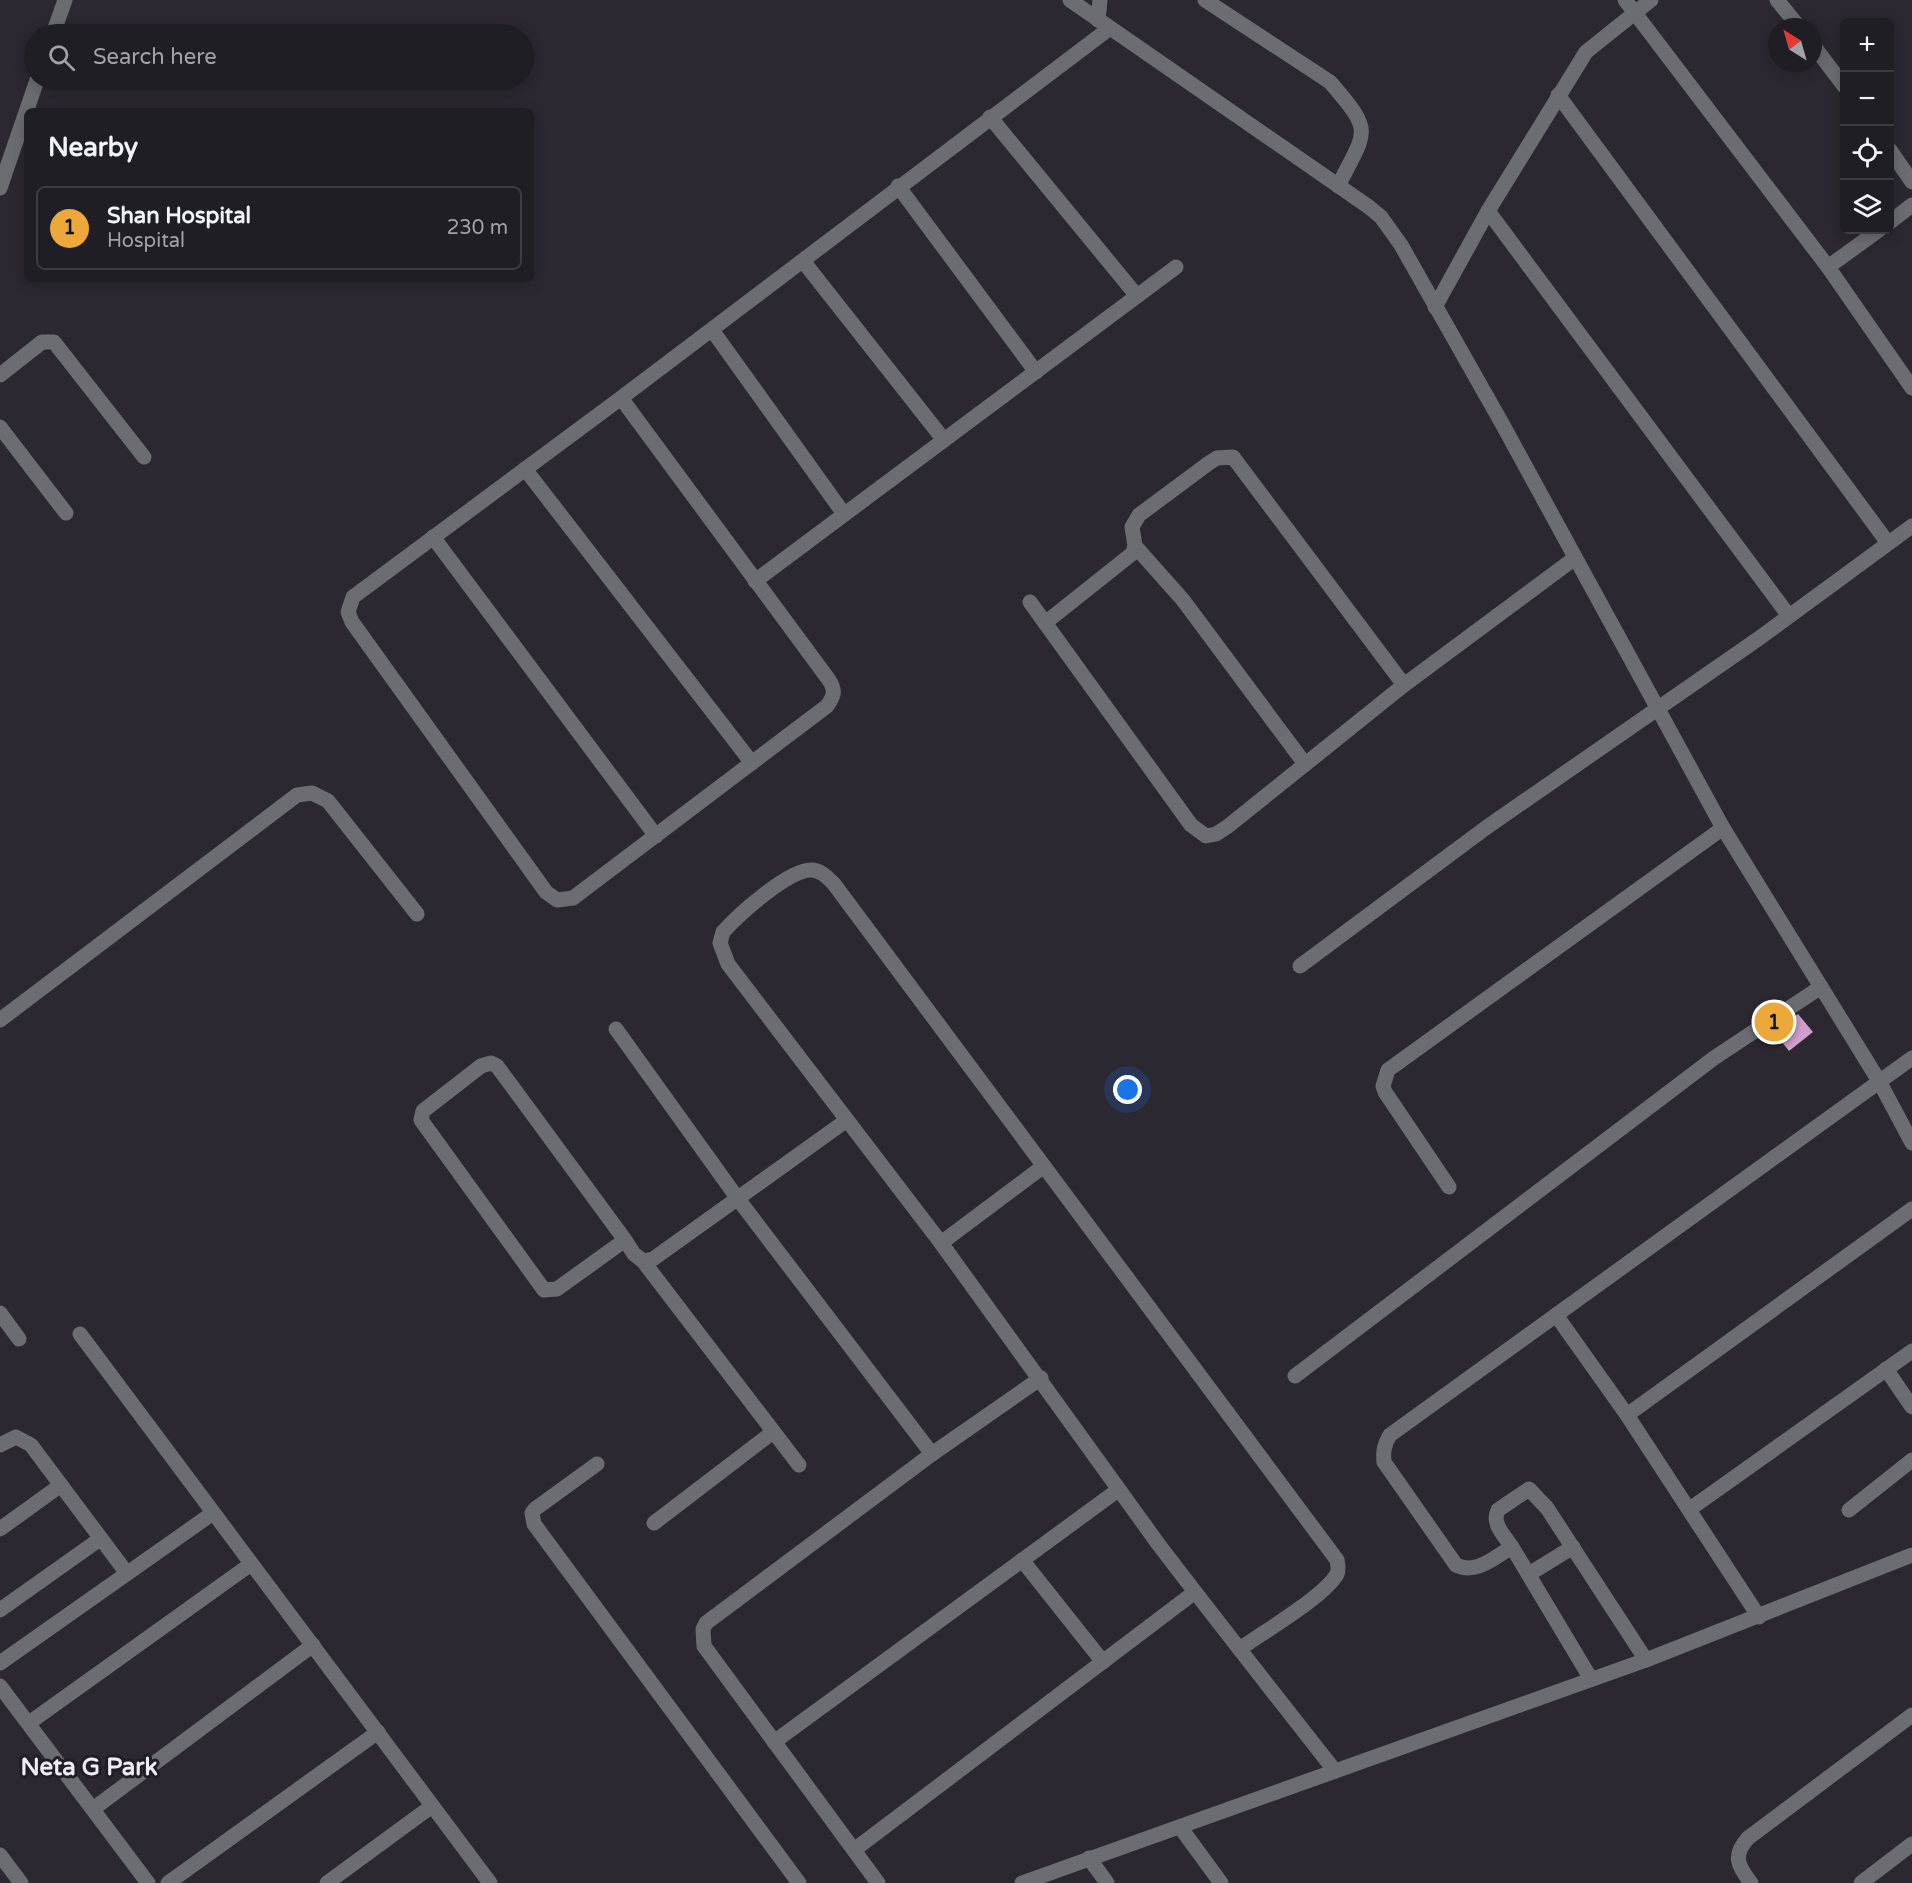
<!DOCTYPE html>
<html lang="en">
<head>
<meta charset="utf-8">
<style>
  :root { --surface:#201e25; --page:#28272d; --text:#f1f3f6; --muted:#a2a2a7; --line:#3d3c42; --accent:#eca93a }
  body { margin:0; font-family:"Varela Round",sans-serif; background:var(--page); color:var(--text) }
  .controls { position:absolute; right:18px; top:18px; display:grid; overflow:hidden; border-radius:9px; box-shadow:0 3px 15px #0003 }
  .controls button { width:54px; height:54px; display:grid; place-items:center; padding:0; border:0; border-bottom:2px solid var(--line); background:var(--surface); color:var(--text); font:30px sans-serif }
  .compass { position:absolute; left:1768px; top:18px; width:54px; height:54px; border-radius:50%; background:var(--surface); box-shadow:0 3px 15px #0003; rotate:323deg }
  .you { position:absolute; left:1128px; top:1090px; width:21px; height:21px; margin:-15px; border:4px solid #fff; border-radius:50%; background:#1a73e8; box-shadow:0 0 0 9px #1a73e833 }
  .badge { display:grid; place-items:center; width:39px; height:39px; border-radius:50%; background:var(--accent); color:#111; font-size:20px; font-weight:700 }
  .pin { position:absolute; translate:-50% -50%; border:3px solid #fff; box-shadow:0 2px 6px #0006 }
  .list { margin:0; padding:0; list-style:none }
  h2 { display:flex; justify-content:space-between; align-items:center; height:78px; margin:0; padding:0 24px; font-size:26px }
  h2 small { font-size:20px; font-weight:400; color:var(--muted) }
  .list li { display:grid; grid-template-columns:39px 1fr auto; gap:18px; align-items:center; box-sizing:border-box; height:84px; margin:0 12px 12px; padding:0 12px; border:2px solid var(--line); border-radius:9px }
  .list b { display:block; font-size:22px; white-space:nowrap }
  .list p { margin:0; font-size:20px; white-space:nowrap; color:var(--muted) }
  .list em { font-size:20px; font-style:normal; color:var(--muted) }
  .icon { flex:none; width:33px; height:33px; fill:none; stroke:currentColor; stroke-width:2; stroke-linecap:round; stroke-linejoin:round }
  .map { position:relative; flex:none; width:1912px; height:1883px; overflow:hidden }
  .search { position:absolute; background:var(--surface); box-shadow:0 3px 15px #0003; left:24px; top:24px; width:510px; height:66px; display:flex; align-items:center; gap:15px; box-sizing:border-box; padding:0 21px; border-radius:33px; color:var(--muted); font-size:22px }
  .panel { position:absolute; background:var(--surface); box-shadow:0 3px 15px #0003; left:24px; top:108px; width:510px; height:174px; border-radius:9px }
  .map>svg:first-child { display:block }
</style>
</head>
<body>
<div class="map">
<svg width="1912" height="1883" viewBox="0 0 1912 1883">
  <rect width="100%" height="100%" fill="#2b2831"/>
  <path fill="#d19dcd" d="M1798,1014L1813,1032L1789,1051L1773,1031Z"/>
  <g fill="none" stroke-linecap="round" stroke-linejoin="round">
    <g stroke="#6c6d72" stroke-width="15">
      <path d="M1070,0L1369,207L1381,217L1401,245L1504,427L1723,828L1879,1081L1912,1143"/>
      <path d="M1205,0L1330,82C1374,133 1367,129 1338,186"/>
      <path d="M1625,0L1828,267L1912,388"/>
      <path d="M1777,0L1799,27"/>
      <path d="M1098,20L1100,0"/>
      <path d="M53,34L65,0"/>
      <path d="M1813,45L1844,86"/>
      <path d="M1558,95L1888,543"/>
      <path d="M990,117L1137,296"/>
      <path d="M1890,150L1912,182"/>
      <path d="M898,186L1036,372"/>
      <path d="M0,188L37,80"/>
      <path d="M1488,211L1789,616"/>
      <path d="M1890,222L1912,205"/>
      <path d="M803,261L944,440"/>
      <path d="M1828,267L1879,230"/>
      <path d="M1435,307L1488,211L1586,52L1651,0"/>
      <path d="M712,330L844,514"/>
      <path d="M0,375L42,342H54L144,457"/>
      <path d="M621,398L829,680C836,691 834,696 827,706L573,898L557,900L546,892L352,622L348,612L353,597L621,398L1110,28"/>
      <path d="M0,427L66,513"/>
      <path d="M525,469L752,763"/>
      <path d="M433,537L656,836"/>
      <path d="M1135,546L1183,600L1305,764"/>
      <path d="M755,581L1176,267"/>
      <path d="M1030,602L1191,825L1206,836L1216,834L1227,827L1404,685L1575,558"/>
      <path d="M1045,623L1133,553L1135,546L1132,527L1139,515L1209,463L1217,458L1233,457L1404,685"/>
      <path d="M1300,966L1487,827L1758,639L1912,526"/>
      <path d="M0,1020L297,795L312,793L328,801L417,914"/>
      <path d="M616,1029L738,1199L932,1454"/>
      <path d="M1449,1187L1385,1092L1383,1086L1388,1070L1723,828"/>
      <path d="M625,1240L557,1289L544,1290L421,1120L423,1111L481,1066L491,1063L497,1066L625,1240L634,1254L643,1261L653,1259L847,1120"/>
      <path d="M941,1243L1044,1166"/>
      <path d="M643,1261L799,1465"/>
      <path d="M0,1313L19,1339"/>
      <path d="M1556,1315L1627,1415L1759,1617"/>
      <path d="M80,1334L490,1883"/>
      <path d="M1886,1369L1912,1407"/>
      <path d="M1295,1376L1714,1058L1821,987"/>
      <path d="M1627,1415L1912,1209"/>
      <path d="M0,1445L16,1437L31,1445L126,1572"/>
      <path d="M597,1464L535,1509L532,1513L534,1524L799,1883"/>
      <path d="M1690,1509L1912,1351"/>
      <path d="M1849,1510L1912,1460"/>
      <path d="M654,1523L773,1432"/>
      <path d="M0,1529L61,1485"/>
      <path d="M1512,1547C1505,1536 1491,1524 1498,1510L1529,1489L1547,1508L1646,1660"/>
      <path d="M1022,1560L1103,1662"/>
      <path d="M1529,1574L1573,1547"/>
      <path d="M0,1610L100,1539"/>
      <path d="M1240,1649C1263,1632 1324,1597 1337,1574C1339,1569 1338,1565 1337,1560L834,884C828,878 821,870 811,870C788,870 738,915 723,932L720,943L728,964L941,1243L1159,1545C1217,1621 1276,1696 1335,1771"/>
      <path d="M0,1663L213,1513"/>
      <path d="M1591,1679L1512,1547C1495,1557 1476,1575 1456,1565L1384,1462C1383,1451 1384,1445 1390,1435L1912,1058"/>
      <path d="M0,1686L148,1883"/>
      <path d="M29,1723L251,1564"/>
      <path d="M774,1742L1118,1490"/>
      <path d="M93,1809L313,1645"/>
      <path d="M1180,1827L1221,1883"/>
      <path d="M854,1850L1195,1592"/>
      <path d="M0,1855L21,1883"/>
      <path d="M1089,1858L1107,1883"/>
      <path d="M168,1883L378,1732"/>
      <path d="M327,1883L432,1806"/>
      <path d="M878,1883L704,1646L703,1629L706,1623L932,1454L1041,1378"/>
      <path d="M1022,1883L1646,1660L1912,1555"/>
      <path d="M1751,1883C1738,1866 1732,1856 1748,1838L1912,1715"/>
      <path d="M1861,1883L1912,1844"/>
    </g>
  </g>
  <g text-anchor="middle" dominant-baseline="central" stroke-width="6" stroke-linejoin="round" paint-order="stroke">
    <g font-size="24" font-weight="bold" fill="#efedf4" stroke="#221e27">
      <text x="89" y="1767">Neta G Park</text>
    </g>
  </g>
</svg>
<div class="controls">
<button>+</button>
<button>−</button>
<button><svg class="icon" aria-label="locate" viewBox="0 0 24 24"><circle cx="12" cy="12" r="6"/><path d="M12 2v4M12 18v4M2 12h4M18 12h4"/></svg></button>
<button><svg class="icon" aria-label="layers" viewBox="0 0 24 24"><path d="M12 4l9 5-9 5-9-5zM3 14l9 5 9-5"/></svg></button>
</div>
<svg class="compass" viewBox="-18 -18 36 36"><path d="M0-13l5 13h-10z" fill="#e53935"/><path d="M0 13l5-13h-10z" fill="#a2a2a7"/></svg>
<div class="you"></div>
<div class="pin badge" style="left:1774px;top:1022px">1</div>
<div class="search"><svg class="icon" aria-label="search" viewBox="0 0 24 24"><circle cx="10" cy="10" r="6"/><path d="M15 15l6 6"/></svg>Search here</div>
<section class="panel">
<h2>Nearby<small></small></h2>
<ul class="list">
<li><span class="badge">1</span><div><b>Shan Hospital</b><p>Hospital</p></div><em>230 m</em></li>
</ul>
</section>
</div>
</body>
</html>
